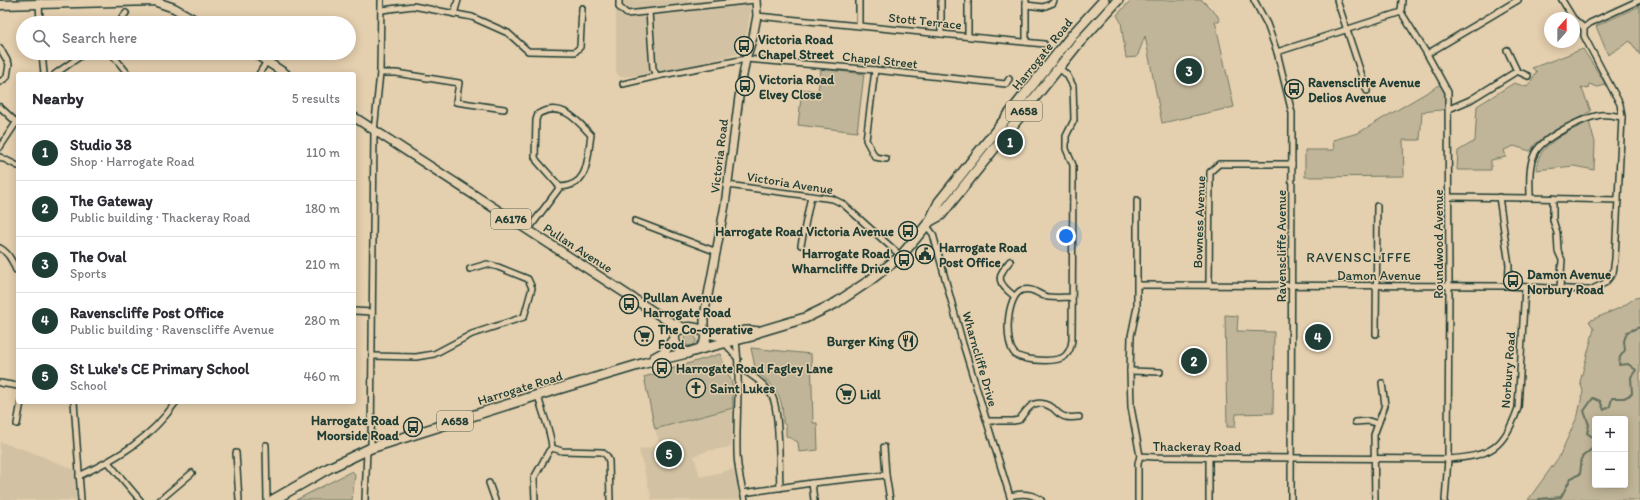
<!DOCTYPE html>
<html lang="en">
<head>
<meta charset="utf-8">
<style>
  :root { --surface:#fff; --page:#f2f2f3; --text:#2b2b33; --muted:#7c7c81; --line:#e1e1e2; --accent:#1f3d34 }
  body { margin:0; font-family:Itim,sans-serif; background:var(--page); color:var(--text) }
  .controls { position:absolute; right:12px; bottom:12px; display:grid; overflow:hidden; border-radius:4px; box-shadow:0 2px 10px #0003 }
  .controls button { width:36px; height:36px; display:grid; place-items:center; padding:0; border:0; border-bottom:1px solid var(--line); background:var(--surface); color:var(--text); font:20px sans-serif }
  .compass { position:absolute; left:1544px; top:12px; width:36px; height:36px; border-radius:50%; background:var(--surface); box-shadow:0 2px 10px #0003; rotate:21deg }
  .you { position:absolute; left:1066px; top:236px; width:14px; height:14px; margin:-10px; border:3px solid #fff; border-radius:50%; background:#1a73e8; box-shadow:0 0 0 6px #1a73e833 }
  .badge { display:grid; place-items:center; width:26px; height:26px; border-radius:50%; background:var(--accent); color:#fff; font-size:13px; font-weight:700 }
  .pin { position:absolute; translate:-50% -50%; border:2px solid #fff; box-shadow:0 1px 4px #0006 }
  .list { margin:0; padding:0; list-style:none }
  h2 { display:flex; justify-content:space-between; align-items:center; height:52px; margin:0; padding:0 16px; font-size:17px }
  h2 small { font-size:13px; font-weight:400; color:var(--muted) }
  .list li { display:grid; grid-template-columns:26px 1fr auto; gap:12px; align-items:center; box-sizing:border-box; height:56px; padding:0 16px; border-top:1px solid var(--line) }
  .list b { display:block; font-size:15px; white-space:nowrap }
  .list p { margin:0; font-size:13px; white-space:nowrap; color:var(--muted) }
  .list em { font-size:13px; font-style:normal; color:var(--muted) }
  .icon { flex:none; width:22px; height:22px; fill:none; stroke:currentColor; stroke-width:2; stroke-linecap:round; stroke-linejoin:round }
  .map { position:relative; flex:none; width:1640px; height:500px; overflow:hidden }
  .search { position:absolute; background:var(--surface); box-shadow:0 2px 10px #0003; left:16px; top:16px; width:340px; height:44px; display:flex; align-items:center; gap:10px; box-sizing:border-box; padding:0 14px; border-radius:22px; color:var(--muted); font-size:15px }
  .panel { position:absolute; background:var(--surface); box-shadow:0 2px 10px #0003; left:16px; top:72px; width:340px; height:332px; border-radius:4px }
  .map>svg:first-child { display:block }
</style>
</head>
<body>
<div class="map">
<svg width="1640" height="500" viewBox="0 0 1640 500">
  <rect width="100%" height="100%" fill="#e4cfae"/>
  <filter id="ink" filterUnits="userSpaceOnUse"><feTurbulence type="fractalNoise" baseFrequency=".025" numOctaves="2"/><feDisplacementMap in="SourceGraphic" scale="8" xChannelSelector="R" yChannelSelector="G"/><feConvolveMatrix kernelMatrix="1 2 1 2 8 2 1 2 1" color-interpolation-filters="sRGB"/></filter>
  <g filter="url(#ink)">
    <g fill="#d2c2a3">
      <path d="M616,0H750V14L746,37L741,53L690,67L660,73L620,77L616,72Z"/>
      <path d="M733,408L731,447L707,451L694,456L700,477L734,469L741,498L735,500H652L639,450L660,445L655,429Z"/>
      <path d="M0,442L29,451L75,470L76,500H0Z"/>
    </g>
    <g fill="#c0b598" stroke="#707966" fill-rule="evenodd">
      <path d="M1131,0H1202L1217,15L1220,21H1215L1234,107L1162,123L1145,36L1137,57L1126,58L1121,22L1117,15Z"/>
      <path d="M1640,6V55L1630,41L1608,55L1596,26Z"/>
      <path d="M1583,49L1606,85L1598,87L1589,84L1588,89L1581,87L1591,111L1536,143L1530,151L1514,146L1504,150L1506,157L1491,160V170H1457L1458,151L1475,141L1477,106L1514,83L1527,87L1537,72L1532,68Z"/>
      <path d="M821,69L864,74L857,132L798,125L802,89L818,91Z"/>
      <path d="M1443,83L1448,92L1449,109L1422,112L1420,140H1403L1404,176L1305,177V150H1334L1333,140L1358,133Z"/>
      <path d="M1589,122L1595,142L1594,170L1574,166L1536,170C1537,165 1538,159 1540,155C1551,138 1572,130 1589,122Z"/>
      <path d="M1640,297V500H1528L1559,457L1578,415L1583,391L1580,382L1594,329L1589,321L1622,307L1635,298ZM1595,419H1625V485H1595Z"/>
      <path d="M1225,315L1238,316L1237,331L1274,332L1273,413L1236,414L1235,427H1227Z"/>
      <circle cx="690" cy="340" r="6"/>
      <path d="M751,348L811,354L813,423H817L818,450L799,452L798,442L786,436V426L783,423C783,397 778,387 756,372Z"/>
      <path d="M720,354L732,383L733,408L655,429L644,377Z"/>
      <path d="M352,471L355,474L352,500H296Z"/>
    </g>
    <g fill="none" stroke-linecap="round" stroke-linejoin="round">
      <g stroke="#63705e" stroke-width="2">
        <path d="M1595,439L1587,433L1589,425L1584,411L1593,398L1600,401L1604,410L1610,406L1612,398H1624L1632,394L1631,377L1636,370L1628,364L1619,365L1620,357L1625,350L1624,341L1627,332L1640,327"/>
        <path d="M1539,500V499L1561,497L1571,478L1580,474L1582,457L1593,448L1595,440"/>
      </g>
      <g stroke="#1f3d34" stroke-width="8">
        <g id="street">
          <path d="M619,0V7L627,14L755,0"/>
          <path d="M859,0V25"/>
          <path d="M968,0V36"/>
          <path d="M1026,0V42"/>
          <path d="M1254,0L1267,24L1277,52L1292,113L1291,500"/>
          <path d="M1337,0L1367,91"/>
          <path d="M1402,0L1401,12L1427,54L1448,92L1449,286L1448,459L1445,500"/>
          <path d="M1562,0L1573,18"/>
          <path d="M1026,5L1043,7L1053,3L1054,0"/>
          <path d="M382,10L413,6L472,17L508,33L528,51L575,52L580,47L582,8"/>
          <path d="M649,12L653,69L657,76"/>
          <path d="M454,14L458,0"/>
          <path d="M757,16L1044,44"/>
          <path d="M40,23L39,4L41,2"/>
          <path d="M118,23L126,13"/>
          <path d="M1584,28L1590,23L1640,0"/>
          <path d="M941,34V0"/>
          <path d="M0,48L9,64L7,77L0,82"/>
          <path d="M1507,50L1517,71"/>
          <path d="M1277,52L1401,12"/>
          <path d="M42,53L44,74"/>
          <path d="M111,53L128,74"/>
          <path d="M1427,54L1518,0"/>
          <path d="M1059,68L1067,75L1073,86L1074,120L1066,136V149L1073,165L1072,340C1071,347 1070,351 1065,356C1057,363 1023,361 1015,354C1004,344 1006,296 1022,290C1034,287 1039,296 1048,297C1056,298 1064,297 1072,297"/>
          <path d="M875,70L866,140L875,157L886,159"/>
          <path d="M380,73H396L459,83L456,102L504,109"/>
          <path d="M55,74L85,53"/>
          <path d="M259,74L267,61"/>
          <path d="M623,84L657,76L746,59L875,70L1006,84L1009,79"/>
          <path d="M0,107L16,122"/>
          <path d="M1449,109L1470,100L1517,71L1528,76"/>
          <path d="M0,147L18,120"/>
          <path d="M0,157L18,166"/>
          <path d="M727,185L833,199L843,204L901,256"/>
          <path d="M1449,197L1530,198C1530,183 1528,166 1535,153C1543,137 1583,118 1600,115C1607,114 1615,116 1622,117"/>
          <path d="M1499,197L1509,265L1508,286"/>
          <path d="M1530,198L1618,200"/>
          <path d="M1553,198V220L1557,233L1558,251L1562,260L1560,288"/>
          <path d="M1137,200V307L1131,336L1130,371L1131,407L1140,456L1155,457L1448,459C1490,456 1504,449 1518,408L1525,287"/>
          <path d="M635,221L717,252"/>
          <path d="M926,225L933,234L963,344L1011,500"/>
          <path d="M528,230L560,187C590,186 587,158 591,135C576,119 562,101 538,114L536,120L535,157L537,161L560,187"/>
          <path d="M801,245L811,196"/>
          <path d="M0,248C8,252 13,262 16,270H18"/>
          <path d="M1010,261C995,278 998,283 1014,296"/>
          <path d="M1138,285L1508,286L1590,290L1605,283L1613,273L1615,259L1622,117L1620,104L1584,36V28L1574,19"/>
          <path d="M1209,285L1210,172L1219,164H1292"/>
          <path d="M354,311L372,312"/>
          <path d="M1376,334L1377,206"/>
          <path d="M735,339L736,341C741,378 736,414 737,452C737,468 741,484 745,500"/>
          <path d="M725,343L738,359"/>
          <path d="M372,356L416,357L434,354L472,334L524,317L532,288L528,279L498,267L487,264L470,269"/>
          <path d="M739,368C751,374 764,383 772,396C780,410 779,469 780,488"/>
          <path d="M1130,371L1160,372"/>
          <path d="M0,383L18,386"/>
          <path d="M538,395C542,414 551,430 552,448"/>
          <path d="M74,402L81,500"/>
          <path d="M987,421H1013L1019,420C1029,406 1035,397 1053,408C1057,412 1060,416 1066,417C1070,418 1075,417 1079,417"/>
          <path d="M1355,422L1369,421L1378,424"/>
          <path d="M17,424L21,402"/>
          <path d="M266,445L267,500"/>
          <path d="M884,447L886,475L890,500"/>
          <path d="M371,448L374,131L380,73L381,0"/>
          <path d="M236,453L239,500"/>
          <path d="M108,462L140,500"/>
          <path d="M79,476C119,457 150,439 176,402"/>
          <path d="M489,483L495,500"/>
          <path d="M812,483L814,500"/>
          <path d="M743,493L812,483L886,475"/>
          <path d="M1010,496C1021,493 1031,493 1041,500"/>
          <path d="M160,500L192,473"/>
          <path d="M365,500L367,450"/>
          <path d="M535,500L534,478L549,451L552,448L562,451L602,452L607,456L609,461L610,500"/>
          <path d="M1138,500V463L1140,456"/>
          <path d="M1209,500V457"/>
          <path d="M1375,500L1374,435L1385,405L1382,383"/>
        </g>
      </g>
      <g stroke="#1f3d34" stroke-width="10">
        <path id="secondary" d="M704,330V316L725,205L739,97L746,59L753,37L757,16L756,0"/>
      </g>
      <g stroke="#1f3d34" stroke-width="11">
        <g id="primary">
          <path d="M0,5L154,1L174,8L200,23"/>
          <path d="M254,53L286,74"/>
          <path d="M354,117L668,321L684,328"/>
        </g>
      </g>
      <g stroke="#1f3d34" stroke-width="12">
        <g id="highway">
          <path d="M930,221L941,215L1077,45L1118,0"/>
          <path d="M706,333L705,342L700,349L687,353C678,349 671,342 676,331C697,321 705,336 724,336C738,336 741,328 758,332"/>
          <path d="M700,349L752,336L758,332L805,318L836,303L869,281L901,256L930,221L939,202L1073,34L1104,0"/>
          <path d="M654,358L663,353L674,339"/>
          <path d="M273,500L329,468L371,448L538,395L645,363L687,353"/>
        </g>
      </g>
      <use href="#street" stroke="#e4cfae" stroke-width="5"/>
      <use href="#secondary" stroke="#e4cfae" stroke-width="7"/>
      <use href="#primary" stroke="#e4cfae" stroke-width="8"/>
      <use href="#highway" stroke="#e4cfae" stroke-width="9"/>
    </g>
  </g>
  <defs>
    <g id="bus-ring" transform="scale(1)"><circle r="9.5" fill="#e4cfae" stroke="#1f3d34" stroke-width="1.5"/><path d="M-5-6H5V4H4V6H2V4H-2V6H-4V4H-5ZM-3.5-4V0h7V-4ZM-3.5 1.2v1.5H-2V1.2ZM2 1.2v1.5H3.5V1.2Z" fill="#1f3d34"/></g>
    <g id="civic-ring" transform="scale(1)"><circle r="9.5" fill="#e4cfae" stroke="#1f3d34" stroke-width="1.5"/><path d="M-.6-6.5H3V-4.5H.6V-3L4-1V1h2V6H-6V1h2V-1L-.6-3ZM-1.2 2.5V6h2.4V2.5Z" fill="#1f3d34"/></g>
    <g id="supermarket-ring" transform="scale(1)"><circle r="9.5" fill="#e4cfae" stroke="#1f3d34" stroke-width="1.5"/><path d="M-6-5.5h2.5l.6 2H6L4.5 2H-2.5L-4.4-4H-6ZM-1.5 3.2a1.3 1.3 0 1 0 .1 0ZM3 3.2a1.3 1.3 0 1 0 .1 0Z" fill="#1f3d34"/></g>
    <g id="restaurant-ring" transform="scale(1)"><circle r="9.5" fill="#e4cfae" stroke="#1f3d34" stroke-width="1.5"/><path d="M-5-6h1v4h1v-4h1v4h1v-4h1v5L-1.5 .5V6h-2V.5L-5-1ZM5-6V6H3V1.5H1.5Q1.5-4 5-6Z" fill="#1f3d34"/></g>
    <g id="church-ring" transform="scale(1)"><circle r="9.5" fill="#e4cfae" stroke="#1f3d34" stroke-width="1.5"/><path d="M-1.2-6h2.4v3.5h3.3v2.4h-3.3V6h-2.4V-.1h-3.3v-2.4h3.3Z" fill="#1f3d34"/></g>
  </defs>
  <g fill-rule="evenodd">
    <use href="#bus-ring" x="744" y="46"/>
    <use href="#bus-ring" x="745" y="86"/>
    <use href="#bus-ring" x="1294" y="89"/>
    <use href="#bus-ring" x="908" y="231"/>
    <use href="#civic-ring" x="925" y="254"/>
    <use href="#bus-ring" x="904" y="260"/>
    <use href="#bus-ring" x="1513" y="281"/>
    <use href="#bus-ring" x="629" y="304"/>
    <use href="#supermarket-ring" x="644" y="336"/>
    <use href="#restaurant-ring" x="908" y="341"/>
    <use href="#bus-ring" x="662" y="368"/>
    <use href="#church-ring" x="696" y="388"/>
    <use href="#supermarket-ring" x="846" y="394"/>
    <use href="#bus-ring" x="413" y="427"/>
  </g>
  <g text-anchor="middle" dominant-baseline="central" stroke-width="3" stroke-linejoin="round" paint-order="stroke">
    <g fill="#e4cfae" stroke="#5a6959" stroke-width="1">
      <rect x="1006" y="101" width="36" height="20" rx="3"/>
      <rect x="491" y="209" width="40" height="20" rx="3"/>
      <rect x="437" y="411" width="36" height="20" rx="3"/>
    </g>
    <g font-size="12" font-weight="bold" fill="#1f3d34">
      <text x="1024" y="111">A658</text>
      <text x="511" y="219">A6176</text>
      <text x="455" y="421">A658</text>
    </g>
    <g font-size="13" fill="#1f3d34" stroke="#e4cfae">
      <text transform="translate(925 21) rotate(6)">Stott Terrace</text>
      <text transform="translate(1042 54) rotate(-51)">Harrogate Road</text>
      <text transform="translate(880 60) rotate(6)">Chapel Street</text>
      <text transform="translate(719 156) rotate(-83)">Victoria Road</text>
      <text transform="translate(790 183) rotate(9)">Victoria Avenue</text>
      <text transform="translate(1199 222) rotate(-88)">Bowness Avenue</text>
      <text transform="translate(1438 244) rotate(-90)">Roundwood Avenue</text>
      <text transform="translate(1281 246) rotate(-90)">Ravenscliffe Avenue</text>
      <text transform="translate(578 248) rotate(33)">Pullan Avenue</text>
      <text x="1379" y="275">Damon Avenue</text>
      <text transform="translate(980 359) rotate(74)">Wharncliffe Drive</text>
      <text transform="translate(1508 370) rotate(-86)">Norbury Road</text>
      <text transform="translate(520 388) rotate(-17)">Harrogate Road</text>
      <text x="1197" y="446">Thackeray Road</text>
    </g>
    <g font-size="13" font-weight="bold" fill="#1f3d34" stroke="#e4cfae" text-anchor="start">
      <text x="758" y="39">Victoria Road<tspan x="758" dy="15">Chapel Street</tspan></text>
      <text x="759" y="79">Victoria Road<tspan x="759" dy="15">Elvey Close</tspan></text>
      <text x="1308" y="82">Ravenscliffe Avenue<tspan x="1308" dy="15">Delios Avenue</tspan></text>
      <text x="894" y="231" text-anchor="end">Harrogate Road Victoria Avenue</text>
      <text x="939" y="247">Harrogate Road<tspan x="939" dy="15">Post Office</tspan></text>
      <text x="890" y="253" text-anchor="end">Harrogate Road<tspan x="890" dy="15">Wharncliffe Drive</tspan></text>
      <text x="1527" y="274">Damon Avenue<tspan x="1527" dy="15">Norbury Road</tspan></text>
      <text x="643" y="297">Pullan Avenue<tspan x="643" dy="15">Harrogate Road</tspan></text>
      <text x="658" y="329">The Co-operative<tspan x="658" dy="15">Food</tspan></text>
      <text x="894" y="341" text-anchor="end">Burger King</text>
      <text x="676" y="368">Harrogate Road Fagley Lane</text>
      <text x="710" y="388">Saint Lukes</text>
      <text x="860" y="394">Lidl</text>
      <text x="399" y="420" text-anchor="end">Harrogate Road<tspan x="399" dy="15">Moorside Road</tspan></text>
    </g>
    <g font-size="14" letter-spacing="1" fill="#1f3d34" stroke="#e4cfae">
      <text x="1359" y="257">RAVENSCLIFFE</text>
    </g>
  </g>
</svg>
<div class="controls">
<button>+</button>
<button>−</button>
</div>
<svg class="compass" viewBox="-18 -18 36 36"><path d="M0-13l5 13h-10z" fill="#e53935"/><path d="M0 13l5-13h-10z" fill="#7c7c81"/></svg>
<div class="you"></div>
<div class="pin badge" style="left:1010px;top:142px">1</div>
<div class="pin badge" style="left:1194px;top:361px">2</div>
<div class="pin badge" style="left:1189px;top:71px">3</div>
<div class="pin badge" style="left:1318px;top:337px">4</div>
<div class="pin badge" style="left:669px;top:454px">5</div>
<div class="search"><svg class="icon" aria-label="search" viewBox="0 0 24 24"><circle cx="10" cy="10" r="6"/><path d="M15 15l6 6"/></svg>Search here</div>
<section class="panel">
<h2>Nearby<small>5 results</small></h2>
<ul class="list">
<li><span class="badge">1</span><div><b>Studio 38</b><p>Shop · Harrogate Road</p></div><em>110 m</em></li>
<li><span class="badge">2</span><div><b>The Gateway</b><p>Public building · Thackeray Road</p></div><em>180 m</em></li>
<li><span class="badge">3</span><div><b>The Oval</b><p>Sports</p></div><em>210 m</em></li>
<li><span class="badge">4</span><div><b>Ravenscliffe Post Office</b><p>Public building · Ravenscliffe Avenue</p></div><em>280 m</em></li>
<li><span class="badge">5</span><div><b>St Luke's CE Primary School</b><p>School</p></div><em>460 m</em></li>
</ul>
</section>
</div>
</body>
</html>
